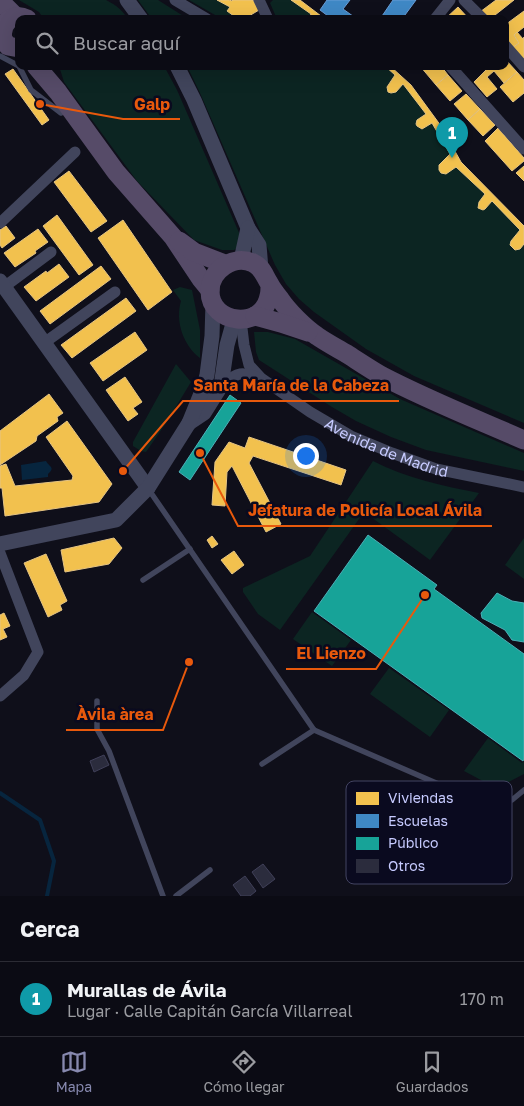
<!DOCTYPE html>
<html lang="es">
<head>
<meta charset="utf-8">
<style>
  :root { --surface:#0b0b14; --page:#191922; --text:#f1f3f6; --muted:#9a9ba0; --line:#2b2b34; --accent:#8789af }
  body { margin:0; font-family:"Golos Text",sans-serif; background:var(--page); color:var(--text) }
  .you { position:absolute; left:305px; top:455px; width:18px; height:18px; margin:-12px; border:4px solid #fff; border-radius:50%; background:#1a73e8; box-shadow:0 0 0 8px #1a73e833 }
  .badge { display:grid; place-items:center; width:32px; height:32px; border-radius:50%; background:var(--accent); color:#fff; font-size:16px; font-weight:700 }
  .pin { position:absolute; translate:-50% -41px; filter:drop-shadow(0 1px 2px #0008) }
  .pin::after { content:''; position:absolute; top:26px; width:18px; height:15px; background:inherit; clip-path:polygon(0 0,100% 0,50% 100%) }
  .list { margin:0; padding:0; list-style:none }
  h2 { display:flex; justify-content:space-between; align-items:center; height:65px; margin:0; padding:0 20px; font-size:21px }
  h2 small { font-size:16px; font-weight:400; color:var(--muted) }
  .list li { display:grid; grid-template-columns:32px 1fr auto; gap:15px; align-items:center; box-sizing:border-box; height:75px; padding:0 20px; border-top:1px solid var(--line) }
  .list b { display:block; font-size:19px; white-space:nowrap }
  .list p { margin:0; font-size:16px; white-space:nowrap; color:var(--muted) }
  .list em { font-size:16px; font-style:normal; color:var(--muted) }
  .icon { flex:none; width:28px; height:28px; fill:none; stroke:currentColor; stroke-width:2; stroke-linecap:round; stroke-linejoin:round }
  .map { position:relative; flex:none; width:524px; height:896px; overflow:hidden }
  .search { position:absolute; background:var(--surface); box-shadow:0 5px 20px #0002; left:15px; right:15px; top:15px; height:55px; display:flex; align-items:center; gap:12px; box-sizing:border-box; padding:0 18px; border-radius:10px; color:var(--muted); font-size:19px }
  .sheet { height:140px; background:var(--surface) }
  nav { display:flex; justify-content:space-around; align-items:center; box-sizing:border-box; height:70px; border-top:1px solid var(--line); background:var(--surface); font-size:14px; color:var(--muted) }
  nav a { display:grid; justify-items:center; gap:2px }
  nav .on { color:var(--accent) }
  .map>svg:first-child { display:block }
</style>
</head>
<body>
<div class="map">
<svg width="524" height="896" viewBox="0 0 524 896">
  <rect width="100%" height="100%" fill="#0f0f1a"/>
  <g fill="#0c2522">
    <path d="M19,0H106C116,5 122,10 128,19H44L39,12Z"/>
    <path d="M138,0H158L188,19H152Z"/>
    <path d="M189,0H217L230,7L227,11L238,19H222Z"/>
    <path d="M273,0H291L311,14L308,19H277L270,3Z"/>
    <path d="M59,66H164L177,90L240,235V246L234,250H222L194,240L137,181L64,82Z"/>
    <path d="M187,66H385L395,75L387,86L388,92L391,93L396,92L403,84L426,114L417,120L416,124L418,127L422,129L432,123L450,154L439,165V170L441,172L446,174L456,167L485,194L479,202L478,208L483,210L485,209L492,201L520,230L511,241L510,245C514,252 519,250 524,244V423L414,376L366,349L314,312L299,299L286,284L275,265L200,93Z"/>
    <path d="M180,287L192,290L200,330V358C183,345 175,321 181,301L173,290Z"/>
    <path d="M254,332H268L295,339L400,399L524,453V471L426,450L391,437L356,421L332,407L259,360L256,352Z"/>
    <path d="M176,364L191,382L166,423L146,452L141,451L133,446V442Z"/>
    <path d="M373,461C406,478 443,486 479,493L430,560L364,512L280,630L258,614L243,592V588L310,556Z"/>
    <path d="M524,538V579L505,565Z"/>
    <path d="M312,612L351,640L332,666L293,639Z"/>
    <path d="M389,668L449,710L430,737L370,694Z"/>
    <path d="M488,738L522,763L524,761V774L499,787L492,786L464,771Z"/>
  </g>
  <path fill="#07253e" d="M46,461C49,467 56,467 48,474V477L22,480L21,465Z"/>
  <g fill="#f2c14e" stroke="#e5c483">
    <path d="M217,0H229L232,1L233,0H253L259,10L244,19H238L227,11L230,7Z"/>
    <path d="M291,0H300L325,19H308L311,14Z"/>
    <path d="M496,0H514L490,19H486L480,12Z"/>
    <path d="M458,7L469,19H445Z"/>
    <path d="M524,11V27L514,35L519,43L512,48L505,41V25Z"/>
    <path d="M517,32L523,39L524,37V62L512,48L519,43L514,35Z"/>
    <path d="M505,59L517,72L504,83L494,71L487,77L497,89L487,97L474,82L490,66H505Z"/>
    <path d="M385,66H390L411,85L441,126L461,162L524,226V244L520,249L515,250L510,245L511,241L520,230L492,201L485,209L483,210L478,208L479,202L485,194L456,167L446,174L441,173L439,170V165L450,154L432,123L422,129L417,126L416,124L417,120L426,114L403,84L396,92L391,93L388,92L387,87L395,75Z"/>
    <path d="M420,66H441L448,75L436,85Z"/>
    <path d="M13,69L49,120L42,125L5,74Z"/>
    <path d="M517,72L524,80V93L513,102L500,87Z"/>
    <path d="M448,75L462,91L450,101L436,85Z"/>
    <path d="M466,94L480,109L468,120L454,104Z"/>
    <path d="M480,109L495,125L483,136L468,120Z"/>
    <path d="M498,128L524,158V161L512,171L485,141Z"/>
    <path d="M524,166V181L516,173Z"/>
    <path d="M69,171L107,221L91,232L54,182Z"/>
    <path d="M57,215L93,265L79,275L43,226Z"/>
    <path d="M123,220L172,292L148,310L98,238Z"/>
    <path d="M6,226L15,238L2,248L0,245V230Z"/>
    <path d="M38,229L48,242L35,251L36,253L15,267L4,253Z"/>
    <path d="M59,264L69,277L36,301L24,287L46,271L47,273Z"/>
    <path d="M101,266L111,279L50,324L40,311Z"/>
    <path d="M126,298L136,311L72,358L61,345Z"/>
    <path d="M135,332L147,350L103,381L90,363Z"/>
    <path d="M125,377L142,402L133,408L138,414L128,421L106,390Z"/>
    <path d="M49,394L63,413L57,417L58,421L37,436L36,441L0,465V431Z"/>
    <path d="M67,421L112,484L99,502L5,516L2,488H0V466L6,464L15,486L72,480L73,476L46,437Z"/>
    <path d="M249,437L346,470L341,485L253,456L249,463L281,524L266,532L232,466L227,472L225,506L212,505L215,462L229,442L245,448Z"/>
    <path d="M212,536L218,544L212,548L207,540Z"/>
    <path d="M114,538L122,548L109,564L65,572L61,550Z"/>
    <path d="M234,551L244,565L232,574L221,560Z"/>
    <path d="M46,554L67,601L60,605L62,610L48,617L24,563Z"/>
    <path d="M4,613L10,626L3,629L7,637L0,640V615Z"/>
  </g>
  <g fill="#3f88c5" stroke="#689cd6">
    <path d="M327,0H350L343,9L357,19H332L320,10Z"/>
    <path d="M393,0H416L402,19H380Z"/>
  </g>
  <g fill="#17a398" stroke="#4cafb7">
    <path d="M230,395L241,403L190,480L179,472Z"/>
    <path d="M368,535L437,585L434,589L524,654V759L523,761L314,611Z"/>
    <path d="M497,593L512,601L524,603V642L512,640L505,630L482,618L481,613Z"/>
  </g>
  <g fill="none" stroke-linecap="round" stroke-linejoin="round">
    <path stroke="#07253e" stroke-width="4" d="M0,793L40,820L54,861L47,896"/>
  </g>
  <g fill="#2b2c3d" stroke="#404059">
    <path d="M104,755L109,765L94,772L90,761Z"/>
    <path d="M263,864L275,879L263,888L252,872Z"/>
    <path d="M245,876L256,891L250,896H241L233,885Z"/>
  </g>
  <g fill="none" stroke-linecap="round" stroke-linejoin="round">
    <g stroke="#41455c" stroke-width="5.5">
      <path d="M0,56L19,66"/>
      <path d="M19,66L31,90L61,113L66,109"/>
      <path d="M149,490L314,730L473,799L495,806L512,800L524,790"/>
      <path d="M143,580L190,549"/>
      <path d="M97,701V729L109,751L163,896"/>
      <path d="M262,764L314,730"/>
      <path d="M176,896L210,870"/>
    </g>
    <g stroke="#41455c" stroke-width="11">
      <path d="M175,0L207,19"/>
      <path d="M259,0L268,19"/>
      <path d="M464,0L483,19"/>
      <path d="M435,19L450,0"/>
      <path d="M505,45L524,67"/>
      <path d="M450,66L524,149"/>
      <path d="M0,223L75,152"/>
      <path d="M4,287L51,252"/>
      <path id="s1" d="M241,320L244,345L249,365L261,378L310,412L351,436L392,453L436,469L524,487"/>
      <path d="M44,343L115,292"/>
      <path d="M221,386C238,373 239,370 260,378"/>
      <path d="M0,553L38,652L24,675L0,696"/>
    </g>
    <g stroke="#41455c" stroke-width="15">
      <path d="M127,0L141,19"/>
      <path d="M177,66L194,100L248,228L259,245L261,269"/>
      <path d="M241,260L248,228"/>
      <path d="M0,281L148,488"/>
      <path d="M189,423L204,413L221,386L227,345L234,320"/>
      <path d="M0,544L116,520L148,488L189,423L204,386L207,375L212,336L213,303"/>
    </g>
    <g stroke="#564b68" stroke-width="19">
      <path d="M0,1L15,16"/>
      <path d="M19,48L8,46C7,44 4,42 3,39C0,24 12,11 27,19"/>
      <path d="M36,66L58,92L116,172L173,237L201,279L210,290"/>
      <path d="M179,241L194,252L225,264"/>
      <path d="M270,285C270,288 270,293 269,296C263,330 210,325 210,291C210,270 234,254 253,263C262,267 264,275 269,283C272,289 276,294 280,299C288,311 305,328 317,336C327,343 337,348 347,354C358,361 370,369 382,376C428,400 476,419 524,440"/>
      <path d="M255,316L281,323L308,332"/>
    </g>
  </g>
  <g text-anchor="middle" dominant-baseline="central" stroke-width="5" stroke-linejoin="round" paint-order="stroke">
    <g font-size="15" fill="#c7cbff" stroke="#0a0a1f">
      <text stroke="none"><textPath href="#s1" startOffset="208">Avenida de Madrid</textPath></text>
    </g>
  </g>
  <rect x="346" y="781" width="166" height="103" rx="8" fill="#0a0a1f" stroke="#434462" stroke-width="1"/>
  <rect x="356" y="792" width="23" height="13" fill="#f2c14e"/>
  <rect x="356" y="814" width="23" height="14" fill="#3f88c5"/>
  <rect x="356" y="837" width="23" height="13" fill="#17a398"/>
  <rect x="356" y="859" width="23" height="14" fill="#2b2c3d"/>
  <g font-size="14" fill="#c7cbff">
    <text x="388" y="803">Viviendas</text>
    <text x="388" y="826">Escuelas</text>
    <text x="388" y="848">Público</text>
    <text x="388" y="871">Otros</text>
  </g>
  <path fill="none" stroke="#e8590c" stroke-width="2" d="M40 104L123 119H180M123 471L183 401H399M200 453L238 526H492M425 595L376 669H286M189 662L163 730H66"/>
  <g fill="#e8590c" stroke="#0a0a1f" stroke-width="2">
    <circle cx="40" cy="104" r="5"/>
    <circle cx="123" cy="471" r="5"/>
    <circle cx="200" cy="453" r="5"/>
    <circle cx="425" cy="595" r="5"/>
    <circle cx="189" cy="662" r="5"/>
  </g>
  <g font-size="16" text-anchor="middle" font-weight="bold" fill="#e8590c" stroke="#0a0a1f" stroke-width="5" stroke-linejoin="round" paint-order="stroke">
    <text x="152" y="110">Galp</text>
    <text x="291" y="391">Santa María de la Cabeza</text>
    <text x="365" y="516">Jefatura de Policía Local Ávila</text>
    <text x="331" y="659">El Lienzo</text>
    <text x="115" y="720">Àvila àrea</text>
  </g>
</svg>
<div class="you"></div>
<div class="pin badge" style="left:452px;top:158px;background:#0f9aa8">1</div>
<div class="search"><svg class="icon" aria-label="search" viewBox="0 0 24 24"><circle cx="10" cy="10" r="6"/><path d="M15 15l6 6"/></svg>Buscar aquí</div>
</div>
<section class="sheet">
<h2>Cerca<small></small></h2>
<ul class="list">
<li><span class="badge" style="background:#0f9aa8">1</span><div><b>Murallas de Ávila</b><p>Lugar · Calle Capitán García Villarreal</p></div><em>170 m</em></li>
</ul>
</section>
<nav>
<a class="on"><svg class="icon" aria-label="map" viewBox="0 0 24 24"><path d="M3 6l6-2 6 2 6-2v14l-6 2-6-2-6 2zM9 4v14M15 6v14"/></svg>Mapa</a>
<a><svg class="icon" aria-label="directions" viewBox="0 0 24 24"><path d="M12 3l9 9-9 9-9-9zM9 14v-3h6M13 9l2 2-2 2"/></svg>Cómo llegar</a>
<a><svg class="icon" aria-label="saved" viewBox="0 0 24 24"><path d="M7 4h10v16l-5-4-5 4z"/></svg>Guardados</a>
</nav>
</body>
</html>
